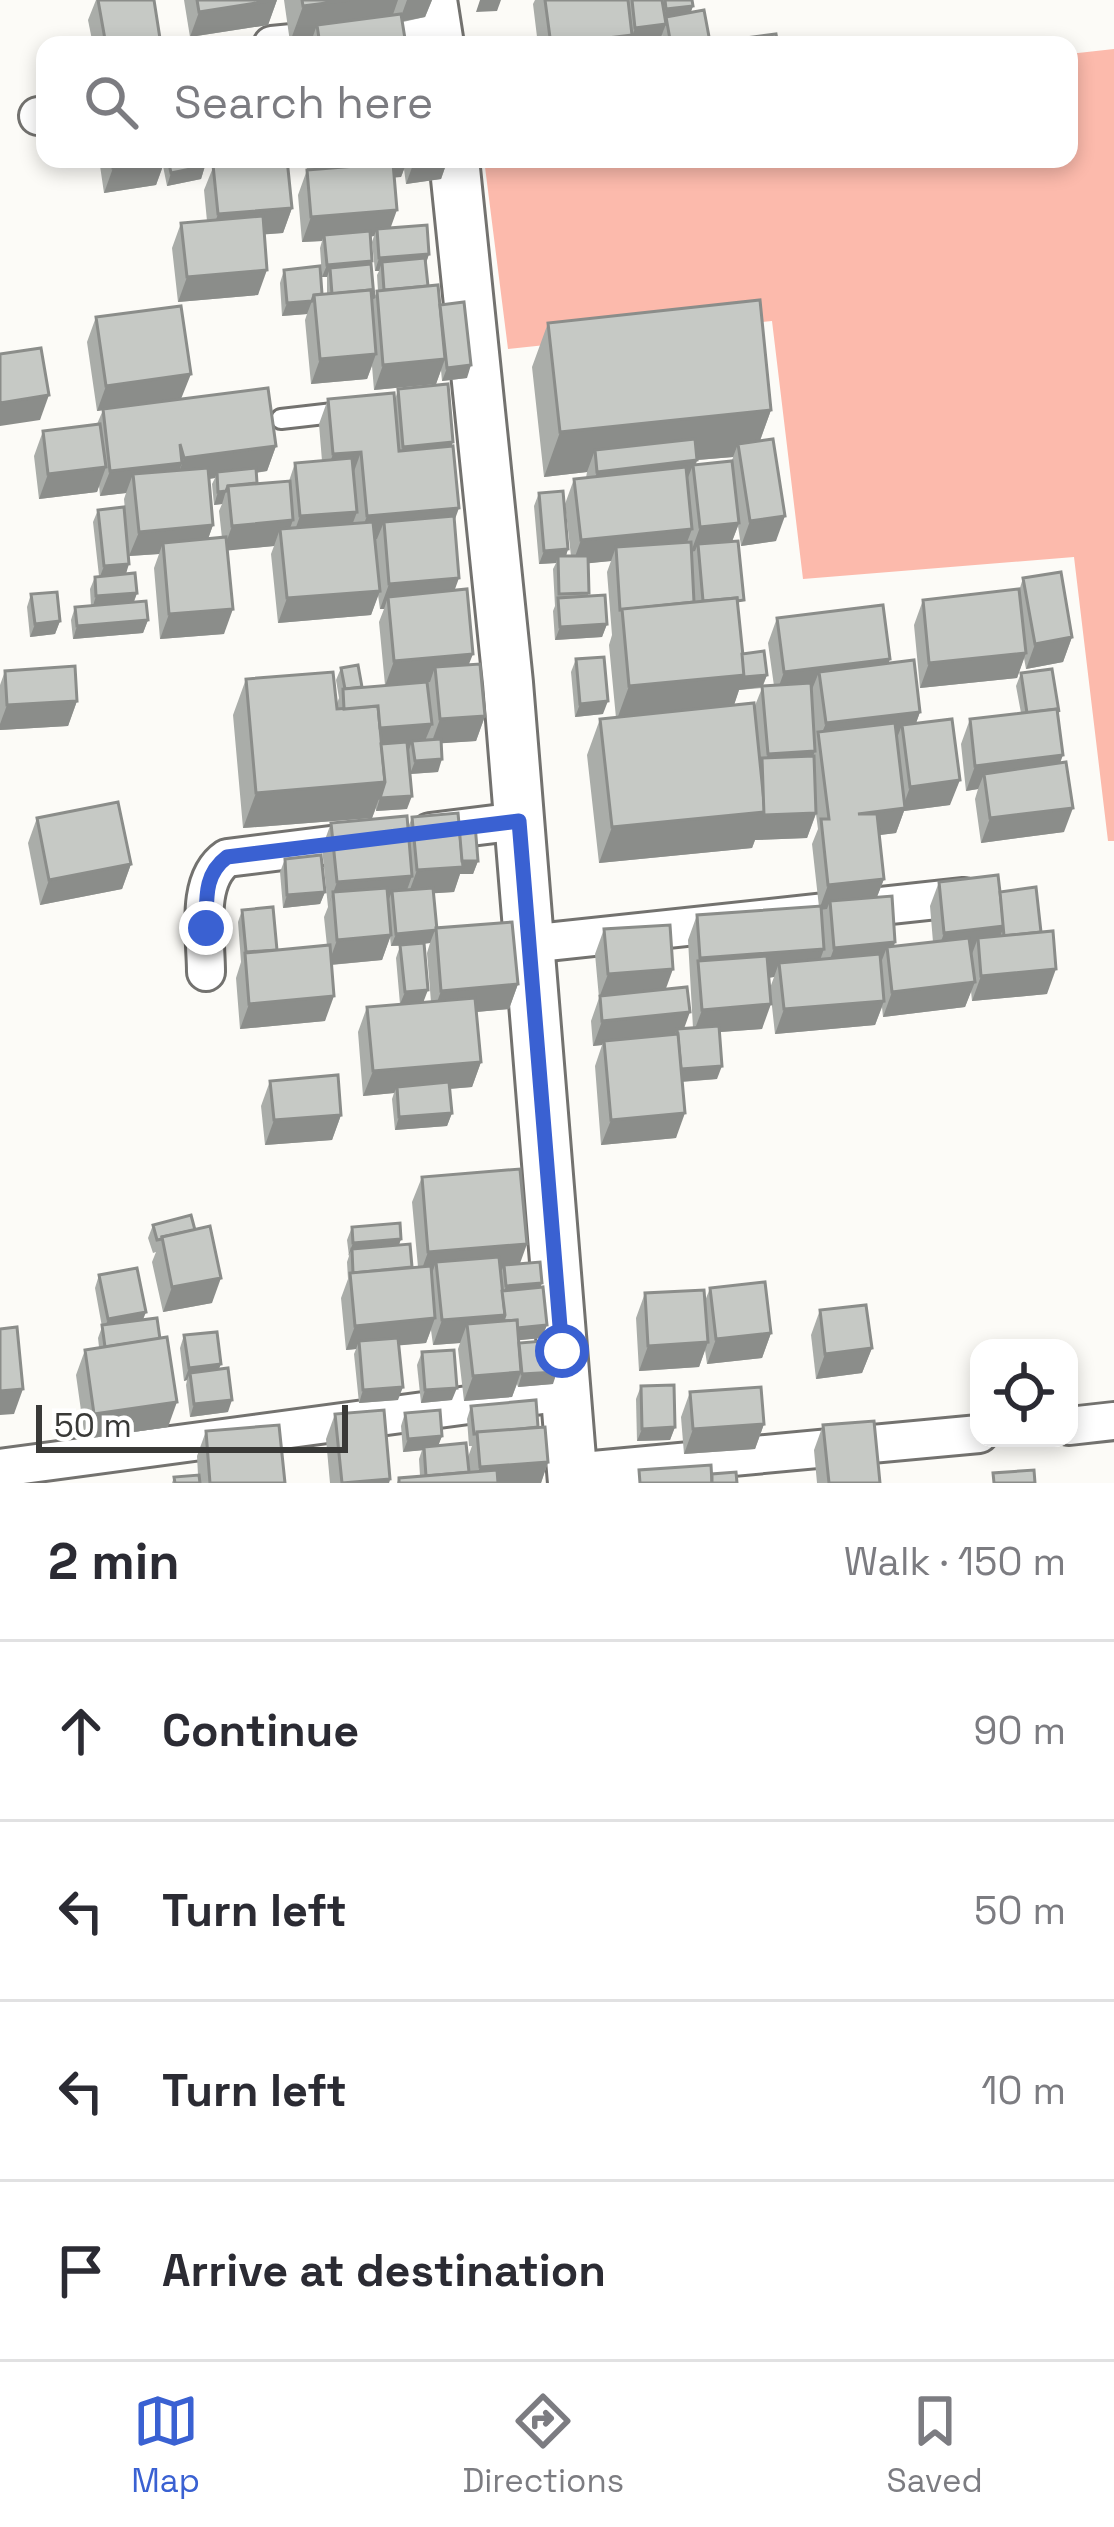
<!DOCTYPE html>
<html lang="en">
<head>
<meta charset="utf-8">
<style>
  :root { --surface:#fff; --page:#f7f7f7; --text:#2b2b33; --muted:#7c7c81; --line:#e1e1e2; --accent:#3a61d2 }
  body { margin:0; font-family:"Space Grotesk",sans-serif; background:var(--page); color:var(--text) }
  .controls { position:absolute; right:36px; bottom:36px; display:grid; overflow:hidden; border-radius:24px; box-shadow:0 6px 18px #0003 }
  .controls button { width:108px; height:108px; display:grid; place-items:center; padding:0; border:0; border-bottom:3px solid var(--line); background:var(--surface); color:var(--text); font:60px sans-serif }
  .scale { position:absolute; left:36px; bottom:30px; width:312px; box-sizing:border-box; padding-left:12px; border:6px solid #393937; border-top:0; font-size:33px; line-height:42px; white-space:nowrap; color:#393937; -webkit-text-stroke:9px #fff; paint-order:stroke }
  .stop { position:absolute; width:36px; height:36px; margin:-27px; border:9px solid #3a61d2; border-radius:50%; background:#fff }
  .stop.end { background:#3a61d2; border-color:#fff; box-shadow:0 3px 12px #0008 }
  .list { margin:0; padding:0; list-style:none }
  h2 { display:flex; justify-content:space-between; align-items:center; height:156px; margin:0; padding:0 48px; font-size:51px }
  h2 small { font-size:39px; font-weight:400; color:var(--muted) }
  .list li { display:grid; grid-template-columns:78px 1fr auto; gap:36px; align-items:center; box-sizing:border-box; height:180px; padding:0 48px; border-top:3px solid var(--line) }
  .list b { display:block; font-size:45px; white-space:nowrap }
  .list em { font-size:39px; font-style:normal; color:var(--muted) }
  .icon { flex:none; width:66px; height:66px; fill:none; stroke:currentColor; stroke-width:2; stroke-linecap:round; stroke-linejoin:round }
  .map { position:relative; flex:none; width:1114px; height:1483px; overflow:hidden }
  .search { position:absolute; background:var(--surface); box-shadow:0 6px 18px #0003; left:36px; right:36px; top:36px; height:132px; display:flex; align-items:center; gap:30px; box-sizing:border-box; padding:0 42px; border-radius:24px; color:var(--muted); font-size:45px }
  .sheet { height:876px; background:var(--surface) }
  nav { display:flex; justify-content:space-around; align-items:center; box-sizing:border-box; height:168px; border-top:3px solid var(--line); background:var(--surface); font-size:33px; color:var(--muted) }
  nav a { display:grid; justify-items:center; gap:6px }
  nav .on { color:var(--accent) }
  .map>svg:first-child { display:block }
</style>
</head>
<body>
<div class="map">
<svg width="1114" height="1483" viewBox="0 0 1114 1483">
  <rect width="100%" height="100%" fill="#fcfbf7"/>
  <path fill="#fcbaac" d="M1114,49V841H1108L1074,557L803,579L772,321L508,349L484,159H1069V54Z"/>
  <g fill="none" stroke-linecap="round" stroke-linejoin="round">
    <g stroke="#73726f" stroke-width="24">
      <path id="service" d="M281,419L342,412"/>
    </g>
    <g stroke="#73726f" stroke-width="42">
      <g id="minor">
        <path d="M272,45L436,29"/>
        <path d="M38,116L45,115"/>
        <path d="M430,832L519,821"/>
        <path d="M528,944L964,897"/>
        <path d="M206,972C206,937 195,880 227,858L370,840"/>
        <path d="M1069,1426L1114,1421"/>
        <path d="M0,1468L565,1392"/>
        <path d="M572,1472L979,1434"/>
      </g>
    </g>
    <g stroke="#73726f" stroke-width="54">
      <g id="tertiary">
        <path d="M432,0L439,45"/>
        <path d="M454,159L508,683L573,1483"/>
      </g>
    </g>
    <use href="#service" stroke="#fff" stroke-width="18"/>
    <use href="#minor" stroke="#fff" stroke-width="36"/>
    <use href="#tertiary" stroke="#fff" stroke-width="48"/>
  </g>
  <g fill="#aaada9" fill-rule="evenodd">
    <path d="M96,0H154L161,45H93L88,20Z"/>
    <path d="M184,0H277L268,25L190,37Z"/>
    <path d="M284,0H432L425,17L403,22L406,45H309L312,39L290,42Z"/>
    <path d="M535,0H692L693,6L691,12L710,42L778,45H664L662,35L658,45H538L533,4Z"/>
    <path d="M99,159H204L205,166L201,179L167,186L163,166L156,185L104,193Z"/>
    <path d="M213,159H276L292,208L283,233L264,234L258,295L178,302L172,248L181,223L207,221L204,190L214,165Z"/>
    <path d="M306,159H448L441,179L406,184L404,169L401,177H394L390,228L429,254L426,263L428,286L440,305L467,378L442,381L441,370L436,384L374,390L372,366L367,379L311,384L305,320L307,314L282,316L280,283L284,270L322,294H327V277H322L320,248L322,241L302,242L298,195L307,170ZM374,236L372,242L375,271H379L377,275L378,291L374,297L370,237Z"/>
    <path d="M96,317L181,399L276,446L267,471L256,473L257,483L289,481L295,463L322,461L319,424L328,399L395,400L398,389L451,447L455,591L469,664L485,716L476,741L441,743L438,772L410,774L407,809L376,811V808L372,818L243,828L233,715L246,679L336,706L339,698L336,680L341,668L362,687L385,685L379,622L384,609H380L378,595L371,615L278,623L271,554L274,546L227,550L224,634L160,639L154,568L159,554L129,556L124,499L126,493L100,496L99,485L97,492L39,499L34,456L43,431L97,424L103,410L97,411L87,342ZM215,478L212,484L214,505L222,504L219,511L222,538L208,539L213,525L209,479Z"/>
    <path d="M548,323L771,410L760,441L776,541L741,546L738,526L732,541L742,653L767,675L763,686H774L768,643L777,618L889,663L920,712L916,723L950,805L904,811L896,833L879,835L884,879L877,897L895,942L894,946L933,942L930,906L939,882L1000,892L1047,994L972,1001L971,991L965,1007L883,1017L882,1007L875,1025L775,1034L770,988L774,977L769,978L762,1029L719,1032L717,1079L682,1082L676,1138L601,1145L595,1066L602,1045L593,1046L591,1021L599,998L595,954L604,929L666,989L684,1028H693L688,940L697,915L819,907L812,844L818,829L816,814L807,838L755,840L752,848L599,863L587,755L600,719L616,718L609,645L612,635L607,572L611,561L588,563V596L607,624L602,637L555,640L553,611L555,606L553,569L556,563L539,564L534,506L539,493L568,549L566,556H571L565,504L574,479L586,478L587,472L544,477L532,367ZM733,457L732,461L696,465L697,460ZM762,688L754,708L734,705L739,690Z"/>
    <path d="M98,510L126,574L137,593L134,602L148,620L143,633L73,639L71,620L75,607L91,606L90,589L95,577L99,576L93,522Z"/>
    <path d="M1023,578L1072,637L1063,662L1026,669L1024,658L1017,678L920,688L914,625L923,600L1019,591Z"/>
    <path d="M31,594L60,621L55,634L30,637L27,607Z"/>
    <path d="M576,659L603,714L575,717L571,672Z"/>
    <path d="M5,671L77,701L68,726L0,730V685Z"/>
    <path d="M1021,673L1058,714L1064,832L981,843L975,799L978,789L966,791L961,744L970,719L1021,713L1016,686Z"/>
    <path d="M412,817L459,825L478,861L473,874H460L454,892L434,893L437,928L518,984L509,1009L476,1012L481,1062L472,1087L449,1089L452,1113L447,1126L395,1130L392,1099L394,1093L363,1096L358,1032L367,1007L400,1004L396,958L400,946H391L390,937L382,960L331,965L325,1021L240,1029L236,978L241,962L238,922L242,910L277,950L327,946L324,917L328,907L322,848L331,823L408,828ZM430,943L427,953L431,1002H424V944Z"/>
    <path d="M37,818L131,864L122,889L40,905L28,843Z"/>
    <path d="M285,859L325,892L320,904L283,908L280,872Z"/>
    <path d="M270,1081L341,1115L332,1140L265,1145L261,1106Z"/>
    <path d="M422,1177L542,1283L540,1287L542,1338L518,1340L519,1344L553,1384L518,1387L517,1384L512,1397L464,1401L458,1349L460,1343L433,1345L431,1330L426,1343L399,1345L398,1400L359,1403L354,1354L356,1349L346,1350L341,1298L348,1279L347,1262L349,1256L347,1240L352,1227L401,1239L399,1245L412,1267H418L412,1202Z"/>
    <path d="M153,1225L195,1230L212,1303L163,1312L152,1262L156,1252L153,1253L148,1238Z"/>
    <path d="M99,1275L143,1320L168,1427L85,1439L76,1375L85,1350L99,1347L98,1338L102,1327L95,1288Z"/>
    <path d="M710,1288L771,1333L762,1358L707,1364L705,1350L699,1367L639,1371L636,1318L645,1293L705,1301Z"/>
    <path d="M820,1310L872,1348L862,1373L816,1379L811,1335Z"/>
    <path d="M184,1335L219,1369L228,1412L190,1417L186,1385L187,1380L184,1381L180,1348Z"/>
    <path d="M422,1352L452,1400L421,1403L417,1365Z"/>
    <path d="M641,1386L675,1427L670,1440L637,1441L636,1399Z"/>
    <path d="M690,1392L764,1424L755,1449L684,1454L681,1417Z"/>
    <path d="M471,1406L538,1427L548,1462L541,1483H397L399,1478L420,1476L419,1459L422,1450L403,1452L401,1426L405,1413L442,1436L438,1445L468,1457L472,1446H469L467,1419Z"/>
    <path d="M335,1414L390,1479L389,1483H330L326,1439Z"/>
    <path d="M823,1425L880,1483H817L814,1450Z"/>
    <path d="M206,1431L285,1483H172L174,1477L198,1475L197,1456Z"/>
  </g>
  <g fill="#8b8d8a">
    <path d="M277,0L268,25L190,37L199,12Z"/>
    <path d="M349,0H398L388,29L317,25L312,39L290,42L303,6Z"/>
    <path d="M407,0H432L425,17L399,22Z"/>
    <path d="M480,0H501L497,11L476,12Z"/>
    <path d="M693,6L688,19L662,22L666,9Z"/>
    <path d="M666,24L658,45H629L635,28Z"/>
    <path d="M632,35L628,45H551Z"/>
    <path d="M243,159H276L217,187L226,162Z"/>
    <path d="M408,159L401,177L309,185L318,160Z"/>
    <path d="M415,159H448L441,179L406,184Z"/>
    <path d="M165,160L156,185L104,193L113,168Z"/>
    <path d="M205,166L201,179L167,186L171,173Z"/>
    <path d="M292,208L283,233L209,239L218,214Z"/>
    <path d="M397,210L388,235L377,229L374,236L325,240L324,235L322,241L302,242L311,217Z"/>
    <path d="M429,254L425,266L382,262L379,271H375L379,258Z"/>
    <path d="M372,261L368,274L330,268L327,277H322L327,265Z"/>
    <path d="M267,270L258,295L178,302L187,277Z"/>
    <path d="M312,301L307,314L282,316L287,303Z"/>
    <path d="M376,354L367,379L311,384L320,359Z"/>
    <path d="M445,359L436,384L374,390L383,365Z"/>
    <path d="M471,365L467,378L442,381L447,368Z"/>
    <path d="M191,374L181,399L97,411L106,386Z"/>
    <path d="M49,395L40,420L0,426V403Z"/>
    <path d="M771,410L755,454L738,444L733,457L697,460L693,471V465L685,485L588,497L597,472L595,450L587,472L544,477L560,432Z"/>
    <path d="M453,442L443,467L394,472L403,447Z"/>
    <path d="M276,446L267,471L217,478V472L215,478L175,483L184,458Z"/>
    <path d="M361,452L352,477L324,479L333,454Z"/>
    <path d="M182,463L173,488L133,474L126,493L100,496L110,471Z"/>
    <path d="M106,467L97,492L39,499L48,474Z"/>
    <path d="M226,491L222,504L214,505L218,492Z"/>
    <path d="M459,508L450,533L384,522L377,539L357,541L367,516Z"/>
    <path d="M357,512L348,536L291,541L300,516Z"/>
    <path d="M785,516L776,541L741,546L750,521Z"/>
    <path d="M293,520L284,545L280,529L274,546L223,551L232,526Z"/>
    <path d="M739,523L730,547L698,544L695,551L691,552L700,527Z"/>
    <path d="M213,525L204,550L163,543L159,554L129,556L139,532Z"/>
    <path d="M692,529L683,553L616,547L611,561L572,565L581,540Z"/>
    <path d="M568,549L564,562L558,556L556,563L539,564L544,551Z"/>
    <path d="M129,564L125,577L99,579L104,566Z"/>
    <path d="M459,578L450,603L388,597L384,609H380L389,584Z"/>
    <path d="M380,591L371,615L278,623L287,598Z"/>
    <path d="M137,593L132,606L92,609L96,596Z"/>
    <path d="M233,609L224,634L160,639L169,614Z"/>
    <path d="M148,620L143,633L73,639L77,626Z"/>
    <path d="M60,621L55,634L30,637L35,624Z"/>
    <path d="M607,624L602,637L555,640L560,627Z"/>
    <path d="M1072,637L1063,662L1026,669L1035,644Z"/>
    <path d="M1026,653L1017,678L920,688L929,663Z"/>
    <path d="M473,654L463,679L435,667L430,682L385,686L394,661Z"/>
    <path d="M890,659L881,684L819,672L811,692L775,697L784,672Z"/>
    <path d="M745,675H767L762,687L739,690L732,711L616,722L629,686Z"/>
    <path d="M77,701L68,726L0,730V724L7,705Z"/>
    <path d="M608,701L603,714L575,717L580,704Z"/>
    <path d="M920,712L911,737L902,725L897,738L819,740L826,723Z"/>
    <path d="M485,716L476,741L431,744L440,719Z"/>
    <path d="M432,724L422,748L412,741L409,750L377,752L379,728Z"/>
    <path d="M815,751L806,776L762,770L768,754Z"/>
    <path d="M1063,755L1054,780L984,774L978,789L966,791L975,766Z"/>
    <path d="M442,759L438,772L410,774L415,761Z"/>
    <path d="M960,780L950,805L904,811L896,833L849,839L858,814L902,809L910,787Z"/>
    <path d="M385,782L372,818L243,828L256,793Z"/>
    <path d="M412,796L407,809L376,811L380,798Z"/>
    <path d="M1073,808L1064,832L981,843L990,818Z"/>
    <path d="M765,812L816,813L807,838L755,840L752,848L599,863L612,827Z"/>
    <path d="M462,861H478L473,874H460L454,892L408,895L417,870Z"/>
    <path d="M131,864L122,889L40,905L49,880Z"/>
    <path d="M412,876L403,901L392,891L388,902L333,892L328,907L337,882Z"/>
    <path d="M884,879L874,904L830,901L827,909L819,910L828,885Z"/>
    <path d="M325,892L320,904L283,908L287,895Z"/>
    <path d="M1004,926L995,951L978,938L972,954L935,958L944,933Z"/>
    <path d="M435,930L430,943L391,946L396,934Z"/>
    <path d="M391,935L382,960L328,965L337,940Z"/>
    <path d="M895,942L889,960L887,947L879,968L825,973L834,948Z"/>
    <path d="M824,949L815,974L779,963L774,977L700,983L699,964L700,958Z"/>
    <path d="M673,969L664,994L599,998L608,974Z"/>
    <path d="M1056,969L1047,994L972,1001L981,976Z"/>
    <path d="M975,982L965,1007L883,1017L892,992Z"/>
    <path d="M518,984L509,1009L432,1016L441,991Z"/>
    <path d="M428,990L423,1003L400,1004L405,992Z"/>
    <path d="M334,996L325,1021L240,1029L249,1004Z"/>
    <path d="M884,1001L875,1025L775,1034L784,1009Z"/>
    <path d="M771,1004L762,1029L693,1034L702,1010Z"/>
    <path d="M690,1012L681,1037L677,1029L674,1037L604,1041L602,1045L593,1046L602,1021Z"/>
    <path d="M481,1062L472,1087L397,1093V1087L394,1093L363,1096L373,1071Z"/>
    <path d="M722,1066L717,1079L676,1082L681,1069Z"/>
    <path d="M452,1113L447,1126L395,1130L399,1117Z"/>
    <path d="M685,1113L676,1138L601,1145L611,1120Z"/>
    <path d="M341,1115L332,1140L265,1145L274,1120Z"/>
    <path d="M401,1239L396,1252L352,1249L348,1256L353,1243Z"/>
    <path d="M527,1244L518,1269L504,1265L502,1270L438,1276L436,1262L431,1276L419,1277L428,1252Z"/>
    <path d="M221,1278L212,1303L163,1312L172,1287Z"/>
    <path d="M542,1283L537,1295L501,1299L506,1286Z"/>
    <path d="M146,1312L141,1325L103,1332L108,1319Z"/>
    <path d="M505,1315L496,1340L467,1324L460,1343L433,1345L442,1320Z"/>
    <path d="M435,1318L426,1343L360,1349L359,1341L356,1349L346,1350L355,1326Z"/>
    <path d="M547,1325L542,1338L499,1342L504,1329Z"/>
    <path d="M771,1333L762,1358L707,1364L716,1339Z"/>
    <path d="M708,1342L699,1367L639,1371L648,1346Z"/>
    <path d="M872,1348L862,1373L816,1379L825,1354Z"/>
    <path d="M221,1364L216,1376L190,1373L187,1380L184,1381L189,1368Z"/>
    <path d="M521,1372L512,1397L464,1401L473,1376Z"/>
    <path d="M557,1372L553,1384L518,1387L522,1374Z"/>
    <path d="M403,1387L398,1400L359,1403L363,1390Z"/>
    <path d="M457,1388L452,1400L421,1403L425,1390Z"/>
    <path d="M23,1389L14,1414L0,1415V1391Z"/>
    <path d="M232,1400L228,1412L190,1417L194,1404Z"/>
    <path d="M177,1402L168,1427L85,1439L94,1414Z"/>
    <path d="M764,1424L755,1449L684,1454L693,1429Z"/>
    <path d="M675,1427L670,1440L637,1441L642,1429Z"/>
    <path d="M442,1436L437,1449L403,1452L408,1439Z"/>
    <path d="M548,1462L541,1483H474L480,1467Z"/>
    <path d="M390,1479L389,1483H342Z"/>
  </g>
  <g fill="#c6c9c5" stroke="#8b8d8a" stroke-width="3">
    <path d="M98,0H154L161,45H106Z"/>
    <path d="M197,0H276L199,12Z"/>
    <path d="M302,0H349L303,6Z"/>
    <path d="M545,0H628L632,35L551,45Z"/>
    <path d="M632,0H662L666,24L635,28Z"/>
    <path d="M665,0H692L693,6L666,9Z"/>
    <path d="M704,10L710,42L694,45H671L666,17Z"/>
    <path d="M401,14L406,45H320L317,25Z"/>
    <path d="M776,34L778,45H694Z"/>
    <path d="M280,39L282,45H247Z"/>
    <path d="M112,159H165V160L113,168Z"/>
    <path d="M168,159H204L205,166L171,173Z"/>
    <path d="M287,159L292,208L218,214L213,165Z"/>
    <path d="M393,163L397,210L311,217L307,170Z"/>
    <path d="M263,216L267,270L187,277L181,223Z"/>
    <path d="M427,225L429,254L379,258L377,229Z"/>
    <path d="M370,231L372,261L327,265L324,235Z"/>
    <path d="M425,258L428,286L384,290L382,262Z"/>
    <path d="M371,264L374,297L372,298L371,290L332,294L330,268Z"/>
    <path d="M320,266L322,294L314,295L312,301L287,303L284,270Z"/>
    <path d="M438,285L445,359L383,365L377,291Z"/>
    <path d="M371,290L376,354L320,359L314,295Z"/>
    <path d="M760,300L771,410L560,432L548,323Z"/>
    <path d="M464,302L471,365L447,368L440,305Z"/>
    <path d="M181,306L191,374L106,386L96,317Z"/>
    <path d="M41,348L49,395L0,403V354Z"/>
    <path d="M448,384L453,442L403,447L398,389Z"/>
    <path d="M268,388L276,446L184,458L180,444L182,463L110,471L103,409Z"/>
    <path d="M394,393L399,451L453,446L459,508L367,516L361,452L333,454L328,399Z"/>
    <path d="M100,424L106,467L48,474L43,431Z"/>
    <path d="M695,439L697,460L597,472L595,450Z"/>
    <path d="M773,439L785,516L750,521L738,444Z"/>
    <path d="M352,458L357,512L300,516L295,463Z"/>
    <path d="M732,461L739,523L700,527L693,465Z"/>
    <path d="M686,467L692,529L581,540L574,479Z"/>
    <path d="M208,468L213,525L139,532L133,474Z"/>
    <path d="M256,468L257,483L228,486L226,491L218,492L217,472Z"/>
    <path d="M290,481L293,520L232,526L228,486Z"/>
    <path d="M563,491L568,549L544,551L539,493Z"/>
    <path d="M124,507L129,564L104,566L98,510Z"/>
    <path d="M454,516L459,578L389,584L384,522Z"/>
    <path d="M373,522L380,591L287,598L280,529Z"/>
    <path d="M226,537L233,609L169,614L163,543Z"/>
    <path d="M738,541L744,600L737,601V598L703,601L698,544Z"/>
    <path d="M691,542L694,602L620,610L616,547Z"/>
    <path d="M558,556H588L589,593L559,594Z"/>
    <path d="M1061,572L1072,637L1035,644L1023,578Z"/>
    <path d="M135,573L137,593L96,596L95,577Z"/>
    <path d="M467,589L473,654L394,661L388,597Z"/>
    <path d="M1019,589L1026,653L929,663L923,600Z"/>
    <path d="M57,592L60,621L35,624L31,594Z"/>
    <path d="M605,595L607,624L560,627L558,598Z"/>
    <path d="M737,598L745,675L629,686L622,609Z"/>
    <path d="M146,601L148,620L77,626L75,607Z"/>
    <path d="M883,605L890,659L784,672L777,618Z"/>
    <path d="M764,651L767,675L744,677L742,654Z"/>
    <path d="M604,657L608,701L580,704L576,659Z"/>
    <path d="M914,660L920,712L826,723L819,672Z"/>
    <path d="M480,664L485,716L440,719L435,667Z"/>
    <path d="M358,665L362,687L345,689L341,668Z"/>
    <path d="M75,666L77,701L7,705L5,671Z"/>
    <path d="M1052,669L1059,712L1057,709L1027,713L1021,673Z"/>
    <path d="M333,672L337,709L378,706L385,782L256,793L246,679Z"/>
    <path d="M427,682L432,724L380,728L378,706L344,709L343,689Z"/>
    <path d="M811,683L815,751L768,754L762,686Z"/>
    <path d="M754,703L765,812L612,827L600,719Z"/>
    <path d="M1057,709L1063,755L975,766L970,719Z"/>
    <path d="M952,719L960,780L910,787L902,725Z"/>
    <path d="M895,723L905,808L858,814H877L884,879L828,885L821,819H829L818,732Z"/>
    <path d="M441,739L442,759L415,761L412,741Z"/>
    <path d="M407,742L412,796L380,798L385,782L381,744Z"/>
    <path d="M814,756L816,813L764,815L762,758Z"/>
    <path d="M1066,762L1073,808L990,818L984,774Z"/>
    <path d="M118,802L131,864L49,880L37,818Z"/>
    <path d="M458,813L463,867L417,870L412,817Z"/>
    <path d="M407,816L412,876L337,882L331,823Z"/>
    <path d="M475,824L478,861H462L459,825Z"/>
    <path d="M321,855L325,892L287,895L285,859Z"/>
    <path d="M998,875L1004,926L944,933L939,882Z"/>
    <path d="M1036,887L1041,932L1004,936L1000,892Z"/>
    <path d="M387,888L391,935L337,940L333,892Z"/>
    <path d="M433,888L437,930L396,934L392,891Z"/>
    <path d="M892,896L895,942L834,948L830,901Z"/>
    <path d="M821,906L824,949L700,958L697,915Z"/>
    <path d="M273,907L277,950L246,952L242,910Z"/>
    <path d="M512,922L518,984L441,991L436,928Z"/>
    <path d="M670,925L673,969L608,974L604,929Z"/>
    <path d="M1053,931L1056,969L981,976L978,938Z"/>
    <path d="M969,938L975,982L892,992L887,947Z"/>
    <path d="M424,943L428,990L405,992L400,945Z"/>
    <path d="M330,945L334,996L249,1004L245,953Z"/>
    <path d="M880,954L884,1001L784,1009L779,963Z"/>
    <path d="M767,956L771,1004L702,1010L698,961Z"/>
    <path d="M687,987L690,1012L602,1021L600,996Z"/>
    <path d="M475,998L481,1062L373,1071L367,1007Z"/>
    <path d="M719,1026L722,1066L681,1069L677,1029Z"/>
    <path d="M678,1034L685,1113L611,1120L604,1041Z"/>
    <path d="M338,1075L341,1115L274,1120L270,1081Z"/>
    <path d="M449,1082L452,1113L399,1117L397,1087Z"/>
    <path d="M520,1169L527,1244L428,1252L422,1177Z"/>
    <path d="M191,1215L195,1230L162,1237V1239L157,1240L153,1225Z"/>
    <path d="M400,1223L401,1239L353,1243L352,1227Z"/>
    <path d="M210,1226L221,1278L172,1287L162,1237Z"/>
    <path d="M410,1244L412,1267L353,1273L352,1249Z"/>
    <path d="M499,1257L505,1315L442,1320L436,1262Z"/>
    <path d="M540,1262L542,1283L506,1286L504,1265Z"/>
    <path d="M431,1266L435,1318L355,1326L350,1273Z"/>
    <path d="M137,1268L146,1312L108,1319L99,1275Z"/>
    <path d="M765,1282L771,1333L716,1339L710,1288Z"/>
    <path d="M543,1287L547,1325L517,1328V1320L503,1321L505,1315L502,1291Z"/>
    <path d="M704,1290L708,1342L648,1346L645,1293Z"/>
    <path d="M866,1305L872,1348L825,1354L820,1310Z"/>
    <path d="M157,1318L160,1339L105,1347L102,1325Z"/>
    <path d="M517,1320L521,1372L473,1376L467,1324Z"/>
    <path d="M17,1327L23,1389L0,1391V1329Z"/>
    <path d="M217,1332L221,1364L189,1368L184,1335Z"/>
    <path d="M167,1337L177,1402L94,1414L85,1350Z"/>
    <path d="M398,1338L403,1387L363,1390L359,1341Z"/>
    <path d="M555,1340L557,1372L522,1374L519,1343Z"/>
    <path d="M454,1350L457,1388L425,1390L422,1352Z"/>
    <path d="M228,1368L232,1400L194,1404L190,1373Z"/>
    <path d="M674,1385L675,1427L642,1429L641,1386Z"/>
    <path d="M761,1387L764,1424L693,1429L690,1392Z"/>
    <path d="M536,1400L538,1427L474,1434L471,1406Z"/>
    <path d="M384,1410L390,1479L342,1483L335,1414Z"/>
    <path d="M440,1410L442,1436L408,1439L405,1413Z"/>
    <path d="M874,1421L880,1483H829L823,1425Z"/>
    <path d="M279,1425L285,1483H210L206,1431Z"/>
    <path d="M545,1427L548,1462L480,1467L477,1432Z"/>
    <path d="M466,1443L469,1472L426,1476L424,1447Z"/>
    <path d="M711,1465L712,1483H640L639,1470Z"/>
    <path d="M497,1470L498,1483H399V1478Z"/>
    <path d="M1034,1470L1035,1483H994L993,1473Z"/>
    <path d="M736,1472L737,1483H712V1474Z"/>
    <path d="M199,1475L200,1483H175L174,1477Z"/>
  </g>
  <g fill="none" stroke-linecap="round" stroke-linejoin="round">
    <path stroke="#3a61d2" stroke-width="15" d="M206,928C207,900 203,875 227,857L519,821L562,1351"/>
  </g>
</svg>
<div class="controls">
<button><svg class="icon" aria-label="locate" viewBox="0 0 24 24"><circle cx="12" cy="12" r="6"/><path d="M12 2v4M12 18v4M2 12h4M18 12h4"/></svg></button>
</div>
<div class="scale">50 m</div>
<div class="stop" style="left:562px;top:1351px"></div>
<div class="stop end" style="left:206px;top:928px"></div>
<div class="search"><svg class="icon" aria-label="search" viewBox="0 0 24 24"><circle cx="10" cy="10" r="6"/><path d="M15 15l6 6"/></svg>Search here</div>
</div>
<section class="sheet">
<h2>2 min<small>Walk · 150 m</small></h2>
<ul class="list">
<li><svg class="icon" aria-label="ahead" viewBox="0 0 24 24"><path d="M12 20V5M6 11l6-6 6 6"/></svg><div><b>Continue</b></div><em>90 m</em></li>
<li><svg class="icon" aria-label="left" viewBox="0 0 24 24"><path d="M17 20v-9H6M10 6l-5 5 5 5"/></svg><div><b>Turn left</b></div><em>50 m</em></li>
<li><svg class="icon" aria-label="left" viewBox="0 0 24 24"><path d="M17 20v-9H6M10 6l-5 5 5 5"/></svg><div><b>Turn left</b></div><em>10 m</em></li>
<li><svg class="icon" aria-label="arrive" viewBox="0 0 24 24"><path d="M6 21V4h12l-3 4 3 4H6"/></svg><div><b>Arrive at destination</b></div></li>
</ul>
</section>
<nav>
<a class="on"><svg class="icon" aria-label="map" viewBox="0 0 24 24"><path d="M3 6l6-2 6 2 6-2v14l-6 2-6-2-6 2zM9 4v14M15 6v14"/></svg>Map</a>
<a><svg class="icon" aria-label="directions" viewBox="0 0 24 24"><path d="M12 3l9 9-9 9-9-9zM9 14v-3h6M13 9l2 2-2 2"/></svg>Directions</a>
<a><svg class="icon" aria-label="saved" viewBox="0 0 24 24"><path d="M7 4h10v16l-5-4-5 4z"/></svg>Saved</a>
</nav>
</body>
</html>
